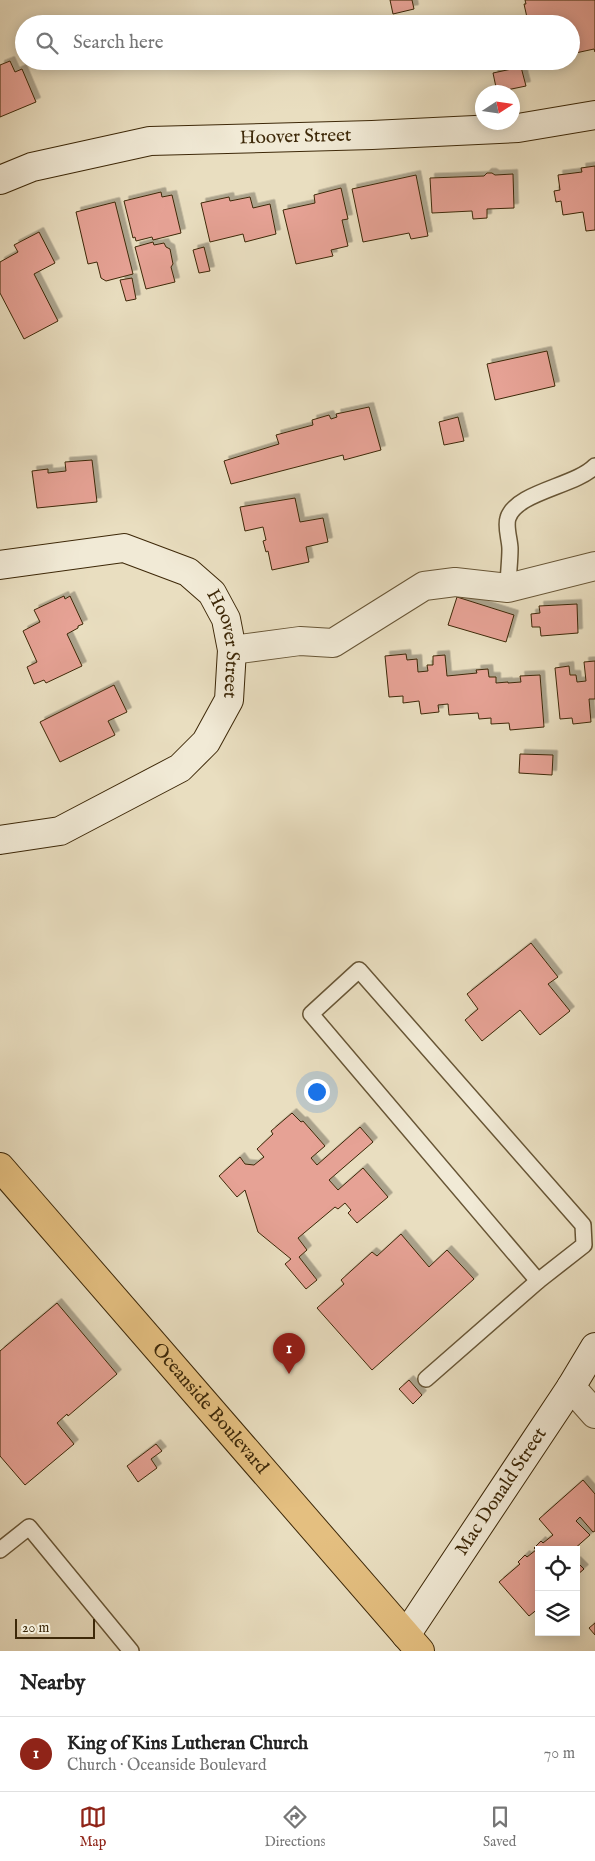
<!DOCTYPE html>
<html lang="en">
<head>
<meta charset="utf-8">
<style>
  :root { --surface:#fff; --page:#f2f2f2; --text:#222; --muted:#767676; --line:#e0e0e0; --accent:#8f2418 }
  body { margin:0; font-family:"IM FELL English",serif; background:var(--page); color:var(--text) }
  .controls { position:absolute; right:15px; bottom:15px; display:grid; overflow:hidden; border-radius:0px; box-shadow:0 2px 12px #0003 }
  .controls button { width:45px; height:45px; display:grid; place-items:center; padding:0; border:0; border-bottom:1px solid var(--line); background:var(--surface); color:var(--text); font:25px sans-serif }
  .compass { position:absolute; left:475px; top:85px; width:45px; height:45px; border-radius:50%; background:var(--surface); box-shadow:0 2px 12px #0003; rotate:78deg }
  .scale { position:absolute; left:15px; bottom:12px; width:80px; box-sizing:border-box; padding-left:5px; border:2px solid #3d2808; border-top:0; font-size:14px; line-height:18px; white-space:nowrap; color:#3d2808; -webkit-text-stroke:4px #f1ead6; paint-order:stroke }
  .you { position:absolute; left:316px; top:1091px; width:18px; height:18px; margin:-12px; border:4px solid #fff; border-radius:50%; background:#1a73e8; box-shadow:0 0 0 8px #1a73e833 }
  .badge { display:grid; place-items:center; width:32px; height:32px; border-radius:50%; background:var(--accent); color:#fff; font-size:16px; font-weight:700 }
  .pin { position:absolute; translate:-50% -41px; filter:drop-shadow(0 1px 2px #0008) }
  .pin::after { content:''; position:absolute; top:26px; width:18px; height:15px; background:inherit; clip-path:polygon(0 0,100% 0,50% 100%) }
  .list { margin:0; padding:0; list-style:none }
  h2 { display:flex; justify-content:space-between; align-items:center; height:65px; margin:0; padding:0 20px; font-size:21px }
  h2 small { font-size:16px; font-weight:400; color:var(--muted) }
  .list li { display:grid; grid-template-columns:32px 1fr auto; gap:15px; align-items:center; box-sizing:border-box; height:75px; padding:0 20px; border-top:1px solid var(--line) }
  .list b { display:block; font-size:19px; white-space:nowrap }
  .list p { margin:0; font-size:16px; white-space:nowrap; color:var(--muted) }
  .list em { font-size:16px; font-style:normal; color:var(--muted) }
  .icon { flex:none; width:28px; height:28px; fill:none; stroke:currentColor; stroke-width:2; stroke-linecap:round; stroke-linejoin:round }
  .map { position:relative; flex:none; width:595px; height:1651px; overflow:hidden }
  .search { position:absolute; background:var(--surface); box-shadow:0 2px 12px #0003; left:15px; right:15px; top:15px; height:55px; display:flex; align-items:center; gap:12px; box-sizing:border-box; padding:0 18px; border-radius:28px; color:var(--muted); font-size:19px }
  .sheet { height:140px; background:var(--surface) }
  nav { display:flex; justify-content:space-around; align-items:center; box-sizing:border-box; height:70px; border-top:1px solid var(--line); background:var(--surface); font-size:14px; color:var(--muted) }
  nav a { display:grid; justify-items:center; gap:2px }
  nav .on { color:var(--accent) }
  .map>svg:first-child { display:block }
</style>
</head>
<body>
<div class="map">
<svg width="595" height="1651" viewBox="0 0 595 1651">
  <defs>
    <filter id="shadow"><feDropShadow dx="4.5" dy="-4.5" stdDeviation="0" flood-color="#0004"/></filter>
  </defs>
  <rect width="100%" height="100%" fill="#e9dec0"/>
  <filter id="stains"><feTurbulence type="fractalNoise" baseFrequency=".004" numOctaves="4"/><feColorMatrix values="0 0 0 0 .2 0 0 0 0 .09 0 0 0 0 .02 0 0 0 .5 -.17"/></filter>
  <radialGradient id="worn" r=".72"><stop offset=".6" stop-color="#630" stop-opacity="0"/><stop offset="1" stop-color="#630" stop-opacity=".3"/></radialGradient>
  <g fill="#e6a295" stroke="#3d2808" filter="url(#shadow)">
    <path d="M390,0H412L414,9L393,14Z"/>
    <path d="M525,0H595V52L594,49L571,54V24H537L536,20L528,22L524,4H526Z"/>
    <path d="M10,61L15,72L22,69L36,102L0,117V65Z"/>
    <path d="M521,67L526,86L497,92L493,73Z"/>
    <path d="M595,166V230L586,231L583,212L563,215L561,201L556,202L554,191L560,190L558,175L582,172L581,168Z"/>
    <path d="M487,173H492L495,175L513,174L514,208L487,209V218L473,219L472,211L432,213L430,178L484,176Z"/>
    <path d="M416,175L428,236L411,239L409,233L363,242L352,189Z"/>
    <path d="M341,188L348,219L342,220L348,246L331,250L333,256L296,264L283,210L315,203L314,195Z"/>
    <path d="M161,192L162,197L172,195L181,233L153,240L152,237L136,241L135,237L133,238L124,201Z"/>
    <path d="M229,197L230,201L250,197L253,208L270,204L276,234L245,242L243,234L210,242L201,203Z"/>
    <path d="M115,202L133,274L106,281L101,278L97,262L88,264L76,212Z"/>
    <path d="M39,232L55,263L34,274L58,321L24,339L0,293V262L18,252L14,245Z"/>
    <path d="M153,242L154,245L164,243L166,247L170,249L173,264L171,267L175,282L146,289L135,247Z"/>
    <path d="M204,247L210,271L199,273L193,250Z"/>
    <path d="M132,278L136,299L126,301L120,280Z"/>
    <path d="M547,351L555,386L495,400L487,364Z"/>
    <path d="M369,407L381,450L344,460L343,455L231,484L224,461L279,444L276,435L313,425L312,420L329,415L331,419L337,417L336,414Z"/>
    <path d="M458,417L464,441L444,445L439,422Z"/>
    <path d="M92,460L97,502L37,508L32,471L48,469V473L66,471L65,462Z"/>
    <path d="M295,498L300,522L323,518L328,542L306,547L309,562L272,570L268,551L266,552L263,541L266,540L263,527L245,531L240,507Z"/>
    <path d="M64,596L65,599L70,596L83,624L78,626V628L67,634L82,666L46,683L44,680L34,684L27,667L37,662L23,631L40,622L34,610Z"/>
    <path d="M457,597L514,615L506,642L448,625Z"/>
    <path d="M577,604L578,633L541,636L540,627H532L531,614L540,613L539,606Z"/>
    <path d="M406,654L407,660L417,659L418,672L428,671L427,665H433V656L445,655L447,676L477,673L476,670L488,669L489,677H496V683L508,682V683L521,682L520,676L540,675L544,727L510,730L509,723L491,724V718L479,719L478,713L449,715L448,704L438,705L439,712L421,714L419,701L403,703V696L389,697L385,656Z"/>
    <path d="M595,661V699H589L591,722L573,724L572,718L560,719L555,668L569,666L570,675H576L577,682L586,681L584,662Z"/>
    <path d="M114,685L127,712L108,721L115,735L60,762L40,722Z"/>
    <path d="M520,754L553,755L552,775L519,773Z"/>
    <path d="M531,943L558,977L548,984L570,1011L540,1035L520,1010L482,1041L465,1020L478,1009L467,994Z"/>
    <path d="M292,1113L301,1122L303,1121L325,1146L311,1158L317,1165L360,1127L373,1142L329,1180L338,1190L363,1168L388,1197L357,1223L348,1213L351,1210L345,1203L338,1209L335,1207L298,1238L307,1250L299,1257L317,1280L306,1289L285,1264L291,1259L258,1232L245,1190L237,1197L219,1176L240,1157L245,1164L254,1165L264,1157L257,1149L273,1134L271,1131Z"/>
    <path d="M401,1234L429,1267L447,1250L474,1279L372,1370L317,1308L344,1284L341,1280L372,1252L377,1256Z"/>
    <path d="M57,1303L117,1374L68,1416L67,1414L57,1423L74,1444L25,1485L0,1456V1351Z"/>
    <path d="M409,1380L422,1395L413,1404L399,1389Z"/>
    <path d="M156,1444L162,1451L151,1459L157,1468L138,1482L127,1466Z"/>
    <path d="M583,1480L595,1494V1531L593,1532L580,1517L576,1521L590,1535L573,1550H539V1608L529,1616L499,1582L520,1564L518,1562L525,1555L527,1557L536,1550L534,1548L541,1541L543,1543L553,1535L539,1519Z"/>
    <path d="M576,1561L584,1569L576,1576Z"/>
    <path d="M595,1623V1635L589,1628Z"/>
  </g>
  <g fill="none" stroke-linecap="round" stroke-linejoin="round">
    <g stroke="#685636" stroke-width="18">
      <g id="lane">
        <path d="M508,588C508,575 510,562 510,549C510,540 505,527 508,518C516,492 576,486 595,466"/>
        <path d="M359,970L583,1225L584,1245L538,1281L311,1014Z"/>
        <path d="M426,1379L538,1281"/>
        <path d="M0,1550L29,1527L131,1651"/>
      </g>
    </g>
    <g stroke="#685636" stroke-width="30">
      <g id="street">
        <path d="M232,650L300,641L333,643L424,586L455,582L508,588L595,566"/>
        <path d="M571,1387L595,1414"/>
      </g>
    </g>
    <g stroke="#3d2808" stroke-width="30">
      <g id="secondary">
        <path id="s1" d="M0,180L32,167L150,141L372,135L518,128L595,115"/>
        <path id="s2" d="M0,565L124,548L188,572L212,593L226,619L232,650L229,700L206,742L180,768L60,831L0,840"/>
        <path id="s3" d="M406,1635L571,1387L595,1347"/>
      </g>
    </g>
    <g stroke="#3d2808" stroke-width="30">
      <g id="primary">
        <path id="s4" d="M0,1167L420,1651"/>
      </g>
    </g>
    <use href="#lane" stroke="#f1ead6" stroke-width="15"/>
    <use href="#street" stroke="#f1ead6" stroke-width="28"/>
    <use href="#secondary" stroke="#f1ead6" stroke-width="28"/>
    <use href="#primary" stroke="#e4bf80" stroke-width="28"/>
  </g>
  <g text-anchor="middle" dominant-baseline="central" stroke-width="5" stroke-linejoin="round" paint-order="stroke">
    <g font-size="19" fill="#3d2808" stroke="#f1ead6">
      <text stroke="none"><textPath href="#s1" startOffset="301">Hoover Street</textPath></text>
      <text stroke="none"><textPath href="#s2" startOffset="279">Hoover Street</textPath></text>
      <text stroke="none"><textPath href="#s4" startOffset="320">Oceanside Boulevard</textPath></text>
      <text stroke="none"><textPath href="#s3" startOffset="172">Mac Donald Street</textPath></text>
    </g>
  </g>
  <rect width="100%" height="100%" filter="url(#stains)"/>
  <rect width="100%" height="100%" fill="url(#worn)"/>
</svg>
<div class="controls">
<button><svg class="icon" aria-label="locate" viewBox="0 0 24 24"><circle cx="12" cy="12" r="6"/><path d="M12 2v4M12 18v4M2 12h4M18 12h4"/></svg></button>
<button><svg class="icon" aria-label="layers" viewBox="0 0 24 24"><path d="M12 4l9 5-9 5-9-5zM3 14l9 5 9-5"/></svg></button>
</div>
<svg class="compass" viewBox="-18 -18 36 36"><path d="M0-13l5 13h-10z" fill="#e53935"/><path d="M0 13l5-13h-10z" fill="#767676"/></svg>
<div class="scale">20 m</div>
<div class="you"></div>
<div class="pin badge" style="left:289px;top:1374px">1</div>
<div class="search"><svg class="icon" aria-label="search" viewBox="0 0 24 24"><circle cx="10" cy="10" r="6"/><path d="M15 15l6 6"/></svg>Search here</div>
</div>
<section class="sheet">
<h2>Nearby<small></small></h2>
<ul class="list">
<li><span class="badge">1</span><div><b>King of Kins Lutheran Church</b><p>Church · Oceanside Boulevard</p></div><em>70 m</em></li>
</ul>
</section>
<nav>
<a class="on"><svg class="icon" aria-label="map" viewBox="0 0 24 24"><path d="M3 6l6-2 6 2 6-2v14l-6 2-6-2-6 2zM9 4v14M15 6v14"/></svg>Map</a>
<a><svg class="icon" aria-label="directions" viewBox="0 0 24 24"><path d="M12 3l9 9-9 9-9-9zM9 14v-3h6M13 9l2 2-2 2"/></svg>Directions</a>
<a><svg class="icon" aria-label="saved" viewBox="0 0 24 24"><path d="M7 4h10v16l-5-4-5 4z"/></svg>Saved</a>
</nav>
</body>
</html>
